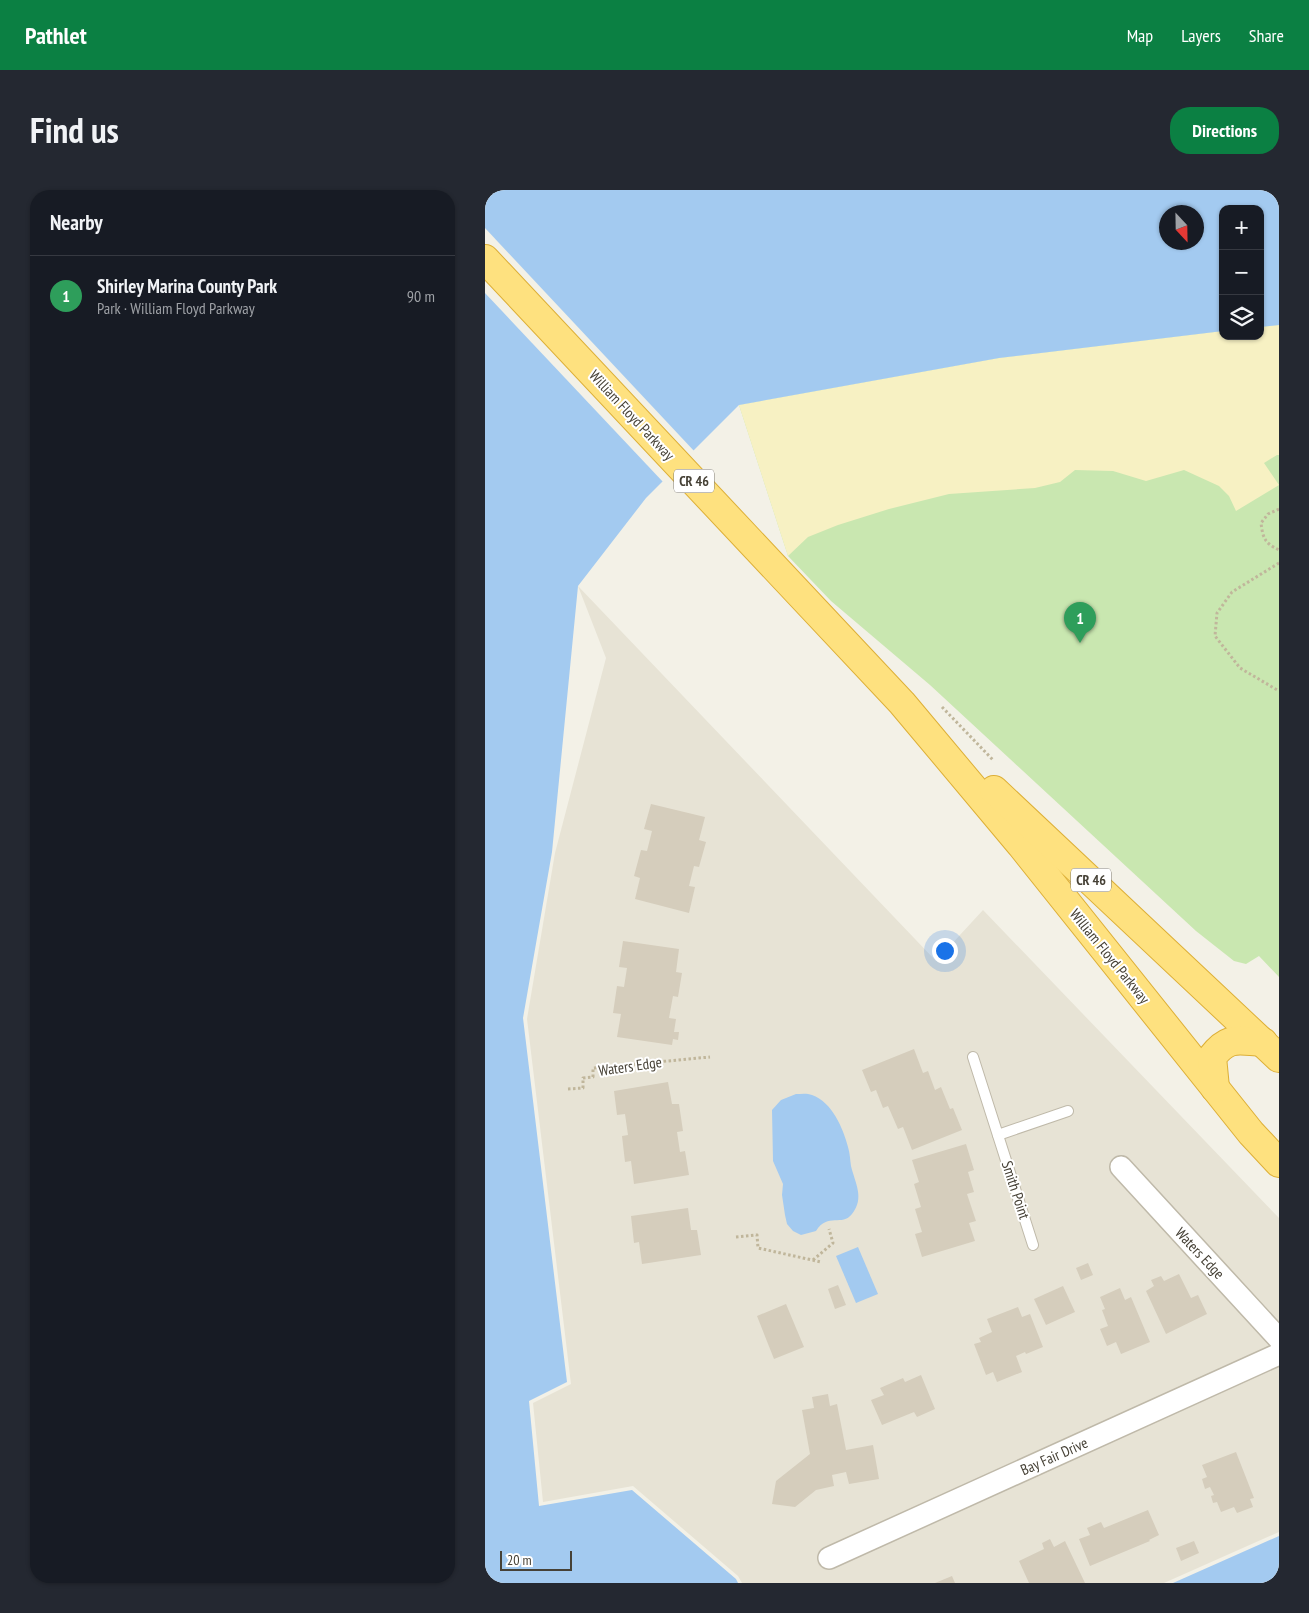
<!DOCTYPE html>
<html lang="en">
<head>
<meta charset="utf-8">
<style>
  :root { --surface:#171b24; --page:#242831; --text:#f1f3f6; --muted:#9ea1a6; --line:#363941; --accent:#0b8043 }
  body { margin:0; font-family:"PT Sans Narrow",sans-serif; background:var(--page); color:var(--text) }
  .controls { position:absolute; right:15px; top:15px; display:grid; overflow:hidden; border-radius:10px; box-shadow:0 1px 4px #0004 }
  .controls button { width:45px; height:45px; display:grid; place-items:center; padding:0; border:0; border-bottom:1px solid var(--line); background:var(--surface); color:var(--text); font:25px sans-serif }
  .compass { position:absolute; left:674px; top:15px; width:45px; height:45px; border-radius:50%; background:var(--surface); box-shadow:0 1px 4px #0004; rotate:158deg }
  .scale { position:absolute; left:15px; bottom:12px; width:72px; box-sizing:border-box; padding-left:5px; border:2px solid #464136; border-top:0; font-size:14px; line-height:18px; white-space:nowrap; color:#464136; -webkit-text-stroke:4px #fff; paint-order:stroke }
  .you { position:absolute; left:459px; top:760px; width:18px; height:18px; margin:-12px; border:4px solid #fff; border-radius:50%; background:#1a73e8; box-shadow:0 0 0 8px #1a73e833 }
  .badge { display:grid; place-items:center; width:32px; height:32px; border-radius:50%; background:var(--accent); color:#fff; font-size:16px; font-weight:700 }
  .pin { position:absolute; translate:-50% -41px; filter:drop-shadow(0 1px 2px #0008) }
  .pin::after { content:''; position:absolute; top:26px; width:18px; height:15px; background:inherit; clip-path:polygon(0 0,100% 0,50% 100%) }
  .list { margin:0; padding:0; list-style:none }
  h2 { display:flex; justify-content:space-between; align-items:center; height:65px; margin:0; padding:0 20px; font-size:21px }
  h2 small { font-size:16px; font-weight:400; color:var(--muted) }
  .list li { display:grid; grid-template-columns:32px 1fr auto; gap:15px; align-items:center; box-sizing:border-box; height:80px; padding:0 20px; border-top:1px solid var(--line) }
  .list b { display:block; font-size:19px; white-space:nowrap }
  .list p { margin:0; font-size:16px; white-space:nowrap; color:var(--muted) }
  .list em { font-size:16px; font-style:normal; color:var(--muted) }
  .icon { flex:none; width:28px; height:28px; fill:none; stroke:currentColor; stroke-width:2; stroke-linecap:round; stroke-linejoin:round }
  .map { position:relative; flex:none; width:794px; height:1393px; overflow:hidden; border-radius:20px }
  header { display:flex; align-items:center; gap:30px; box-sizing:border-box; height:70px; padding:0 25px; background:var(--accent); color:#fff }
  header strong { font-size:24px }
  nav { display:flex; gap:28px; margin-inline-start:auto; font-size:18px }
  .intro { display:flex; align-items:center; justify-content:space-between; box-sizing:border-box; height:120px; padding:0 30px }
  h1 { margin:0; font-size:35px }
  .button { padding:12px 22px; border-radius:20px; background:var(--accent); color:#fff; font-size:18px; font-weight:700 }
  main { display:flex; gap:30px; padding:0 30px }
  aside { flex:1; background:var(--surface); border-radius:20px; box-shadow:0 1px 4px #0004 }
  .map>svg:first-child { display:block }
</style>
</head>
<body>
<header>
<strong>Pathlet</strong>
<nav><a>Map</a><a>Layers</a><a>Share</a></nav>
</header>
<div class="intro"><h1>Find us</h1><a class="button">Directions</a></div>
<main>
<aside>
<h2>Nearby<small></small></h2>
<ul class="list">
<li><span class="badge" style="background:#2e9e5b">1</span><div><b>Shirley Marina County Park</b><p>Park · William Floyd Parkway</p></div><em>90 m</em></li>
</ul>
</aside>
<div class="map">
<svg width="794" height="1393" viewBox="0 0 794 1393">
  <rect width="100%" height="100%" fill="#f3f1e7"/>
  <path fill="#e7e3d5" d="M93,396L451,771L498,720L794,1028V1342L679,1393H257L253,1386L148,1296L58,1312L48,1213L86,1194L42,829L70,663L121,468Z"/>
  <path fill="#c9e7b0" d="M794,135V787L774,766L761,774L749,771L711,741L445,495L346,411L303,366L254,215L514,168L738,141V146H775V137Z"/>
  <path fill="#f7f1c3" d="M794,135V265H792L779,273L794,295L751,321L744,306L734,296L699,280L661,291L628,281L590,280L575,292L550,298L464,304L404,319L353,335L323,347L303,366L254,215L514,168L738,141V146H775V137Z"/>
  <g fill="#a3caf0" fill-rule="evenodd">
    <path d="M0,0H794V135L775,137V19H738V141L514,168L254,215L161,308L93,396L67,662L38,828L82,1192L44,1211L54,1316L147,1300L251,1389L253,1393H0ZM682,22H712V52H682Z"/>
    <path d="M311,904C316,904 322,903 327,905C347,912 358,938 363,957C365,963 365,970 366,976C370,993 380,1008 367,1024C357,1037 343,1022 331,1041L316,1045L308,1041L302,1034L300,1025L297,1005L298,994L288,971L287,920L296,910Z"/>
    <path d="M373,1057L393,1104L371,1113L351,1066Z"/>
    <path d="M794,1346V1393H688Z"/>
  </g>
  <path fill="#f3f1e7" d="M0,38L210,262L179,293L0,103Z"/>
  <g fill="#d5cdbc">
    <path d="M166,614L220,627L214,650L221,652L214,677L209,676L204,696L210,697L204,723L150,709L155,688L149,686L156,660L162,661L167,641L159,639Z"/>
    <path d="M138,751L194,759L191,782L197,783L193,807L188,806L184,828L191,829L189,842H194L193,850L188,849L187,855L132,847L136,824L128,823L132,796L139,797L142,778L134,777Z"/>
    <path d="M429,859L438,883L443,881L450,900L456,897L465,919L468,918L477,940L427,960L418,937L413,939L403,916L398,918L391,900L386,902L377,880Z"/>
    <path d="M183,892L187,914H194L198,941L192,942L195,962L200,961L204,985L149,994L146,971L140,972L137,946L143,945L140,924L132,925L129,901Z"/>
    <path d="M481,954L489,980L483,982L489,1002L482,1004L491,1031L484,1033L490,1051L437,1067L430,1044L437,1042L430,1019L436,1017L429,994L434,992L427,970Z"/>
    <path d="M203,1018L206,1040H212L216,1065L157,1074L154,1052L149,1053L146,1026Z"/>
    <path d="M603,1073L608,1085L596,1090L591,1078Z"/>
    <path d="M694,1084L706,1108L713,1105L722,1124L681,1144L661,1101L669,1096L666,1090L676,1086L679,1091Z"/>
    <path d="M353,1095L361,1115L350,1119L343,1099Z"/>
    <path d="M578,1096L590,1122L561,1135L549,1109Z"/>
    <path d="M635,1098L640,1110L646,1107L665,1152L636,1164L631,1152L622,1156L615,1139L623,1136L617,1120L620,1119L615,1107Z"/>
    <path d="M301,1114L319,1157L289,1169L272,1126Z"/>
    <path d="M533,1117L537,1127L545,1124L558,1157L541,1164L540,1162L531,1166L537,1182L512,1192L508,1182L501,1185L489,1154L496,1152L494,1148L507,1142L502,1129Z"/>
    <path d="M436,1185L450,1219L432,1227L429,1222L397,1235L386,1210L399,1205L395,1198L418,1188L420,1192Z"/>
    <path d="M343,1204L345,1216L352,1214L361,1260L388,1255L394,1289L364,1294L361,1282L347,1285L349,1296L331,1300L310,1317L287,1314L291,1291L325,1264L317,1220L329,1218L327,1207Z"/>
    <path d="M751,1262L769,1308L765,1309L768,1317L752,1323L749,1317L736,1322L732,1312L728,1313L726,1306L729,1305L725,1297L720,1299L717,1289L722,1287L717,1275Z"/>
    <path d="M663,1320L674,1345L664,1350L665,1351L605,1376L594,1349L605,1345L602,1338L616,1332L619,1338Z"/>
    <path d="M565,1349L569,1357L580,1351L600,1393H544L534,1371L559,1359L557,1353Z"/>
    <path d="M709,1351L714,1363L696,1371L691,1358Z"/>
    <path d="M467,1386L470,1393H450Z"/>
  </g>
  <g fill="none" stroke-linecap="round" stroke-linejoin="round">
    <g stroke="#bfb9a9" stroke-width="12">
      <g id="service">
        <path d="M488,867L548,1055"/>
        <path d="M513,945L583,921"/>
      </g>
    </g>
    <g stroke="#bfb9a9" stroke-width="24">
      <g id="minor">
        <path d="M636,977L794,1149"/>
        <path d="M344,1368L794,1164"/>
      </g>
    </g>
    <g stroke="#ddaf37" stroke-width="30">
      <g id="trunk">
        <path d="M0,69L417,513L536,655L766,943L794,973"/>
        <path d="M509,600L794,868"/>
        <path d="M730,898L727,867C744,845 753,851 778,852"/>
      </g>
    </g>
    <g stroke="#c0b69b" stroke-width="3" stroke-dasharray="2.5 2.5" stroke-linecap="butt">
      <path d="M794,319L783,324L776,333C778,349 780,353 794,360"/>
      <path d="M794,373L747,402L732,423L730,446L755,478L794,501"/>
      <path d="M457,517L509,571"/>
      <path d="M83,899L98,898V888L108,887V878L225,867"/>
      <path d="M251,1047L272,1045L273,1058L336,1072"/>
      <path d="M328,1070L348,1053L344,1039"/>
    </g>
    <use href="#service" stroke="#fff" stroke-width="10"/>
    <use href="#minor" stroke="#fff" stroke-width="21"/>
    <use href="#trunk" stroke="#fee17f" stroke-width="28"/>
  </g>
  <g text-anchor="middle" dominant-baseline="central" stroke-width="4" stroke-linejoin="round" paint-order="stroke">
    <g fill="#fff" stroke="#7e7a72" stroke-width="1">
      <rect x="189" y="279.5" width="40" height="23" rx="4"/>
      <rect x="586" y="678.5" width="40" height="23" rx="4"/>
    </g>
    <g font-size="14" font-weight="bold" fill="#464136">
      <text x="209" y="291">CR 46</text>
      <text x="606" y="690">CR 46</text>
    </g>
    <g font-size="15" fill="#464136" stroke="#fff">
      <text transform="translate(147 225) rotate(47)">William Floyd Parkway</text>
      <text transform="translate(625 766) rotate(51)">William Floyd Parkway</text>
      <text transform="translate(145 876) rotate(-8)">Waters Edge</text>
      <text transform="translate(531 1000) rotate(72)">Smith Point</text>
      <text transform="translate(715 1063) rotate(47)">Waters Edge</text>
      <text transform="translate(569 1266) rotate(-24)">Bay Fair Drive</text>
    </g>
  </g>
</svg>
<div class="controls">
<button>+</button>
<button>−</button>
<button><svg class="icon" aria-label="layers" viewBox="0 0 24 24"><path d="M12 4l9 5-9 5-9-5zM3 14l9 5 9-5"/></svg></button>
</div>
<svg class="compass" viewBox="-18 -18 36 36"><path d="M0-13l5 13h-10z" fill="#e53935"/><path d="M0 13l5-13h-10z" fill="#9ea1a6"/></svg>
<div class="scale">20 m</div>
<div class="you"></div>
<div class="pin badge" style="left:595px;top:453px;background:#2e9e5b">1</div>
</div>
</main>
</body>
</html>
